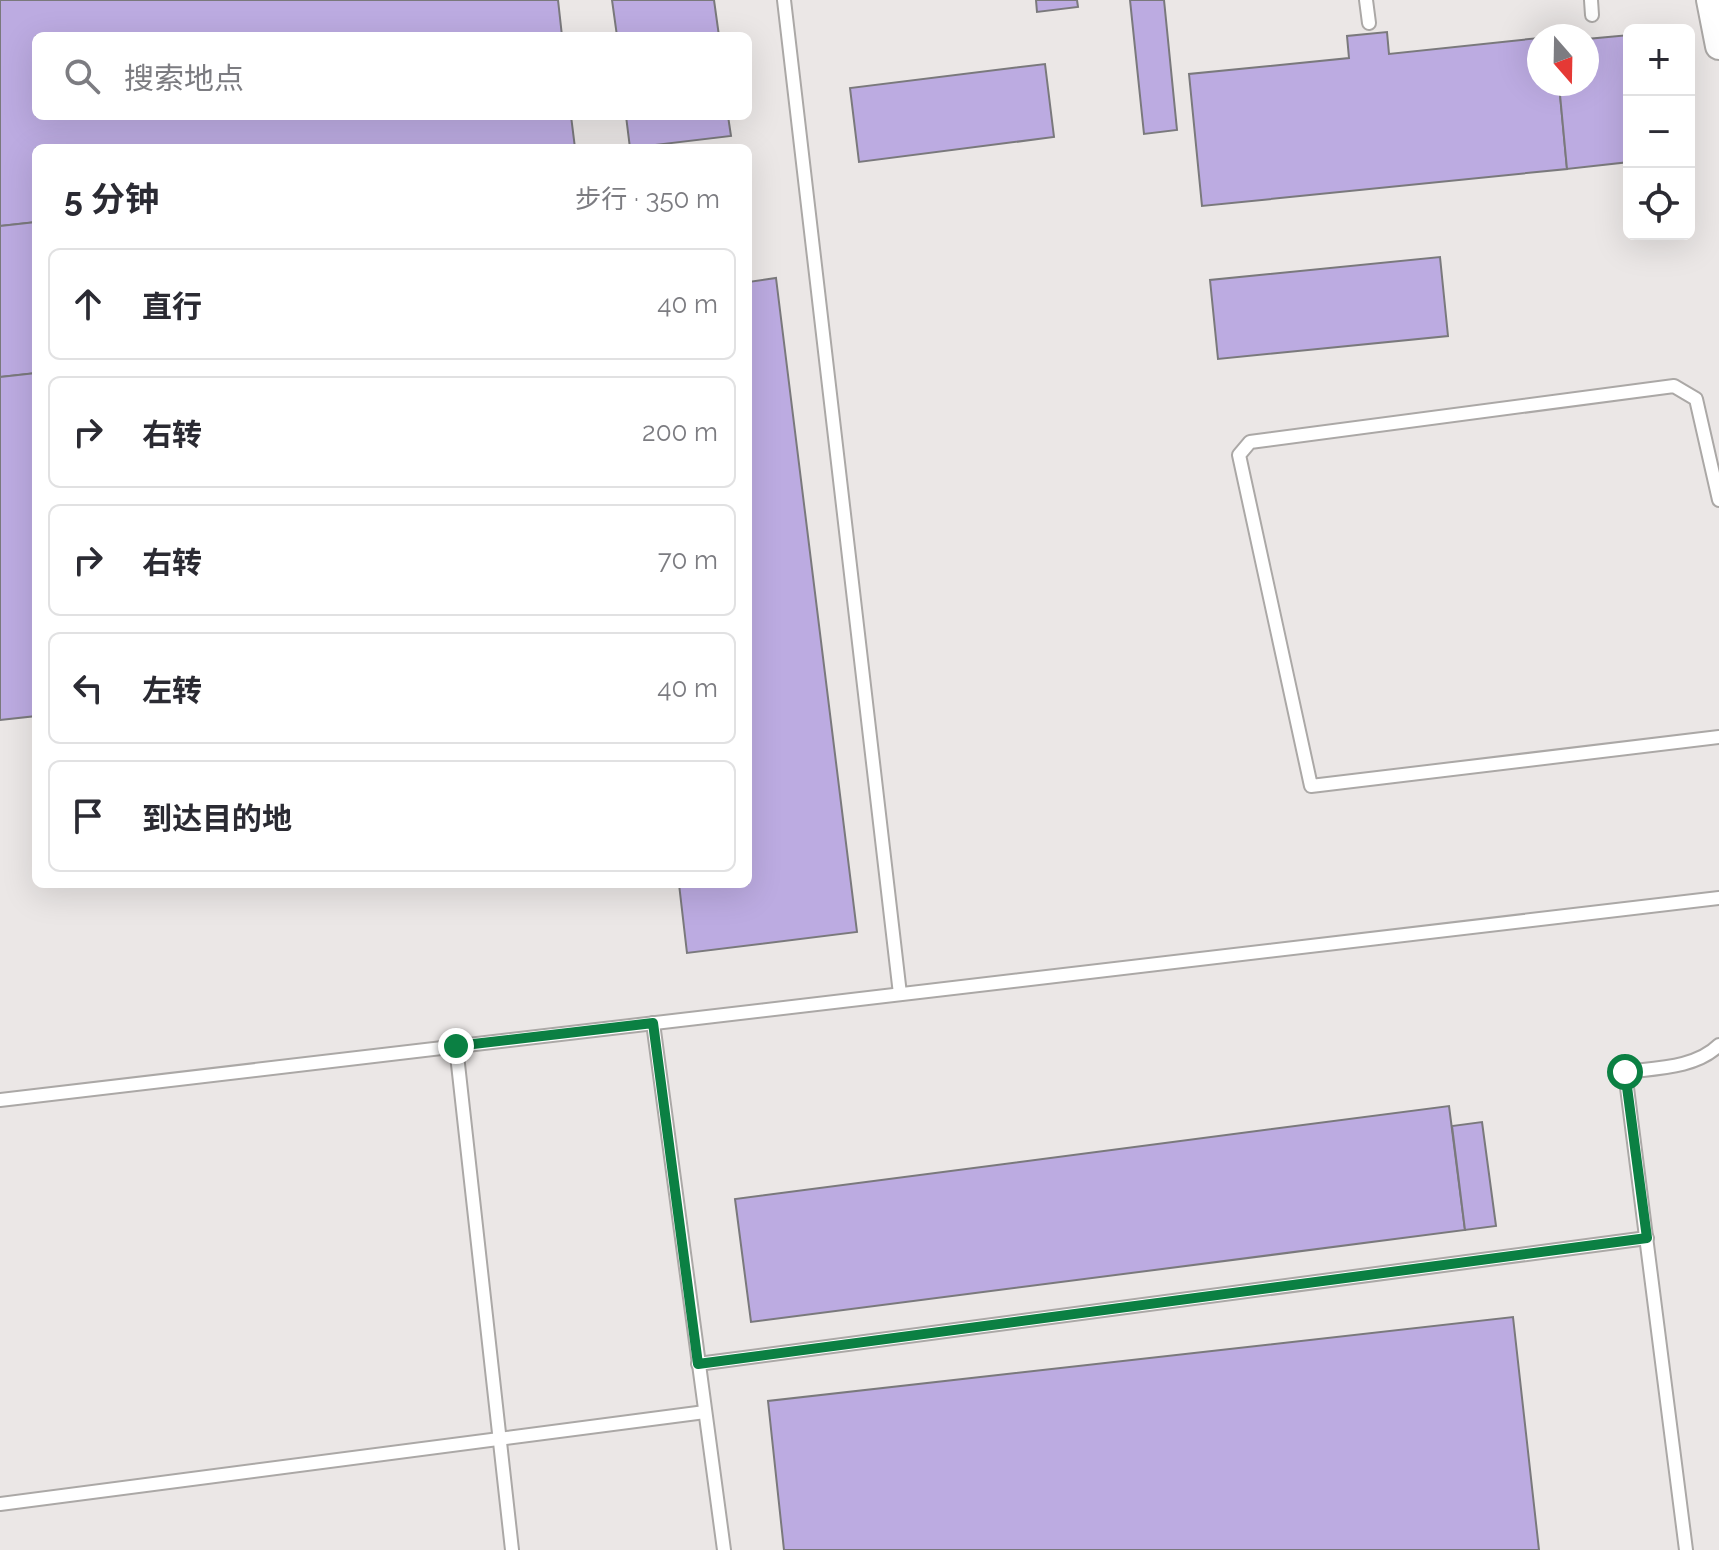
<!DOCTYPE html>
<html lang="zh">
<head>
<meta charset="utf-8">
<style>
  :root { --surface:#fff; --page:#f2f2f3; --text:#2b2b33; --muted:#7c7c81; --line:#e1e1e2 }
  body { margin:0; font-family:Raleway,"Noto Sans SC",sans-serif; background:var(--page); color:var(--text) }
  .controls { position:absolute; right:24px; top:24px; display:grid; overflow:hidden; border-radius:12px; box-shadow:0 8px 32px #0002 }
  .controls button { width:72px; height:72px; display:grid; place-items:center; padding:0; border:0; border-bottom:2px solid var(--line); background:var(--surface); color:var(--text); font:40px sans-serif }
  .compass { position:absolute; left:1527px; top:24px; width:72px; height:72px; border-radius:50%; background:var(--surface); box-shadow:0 8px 32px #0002; rotate:160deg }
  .stop { position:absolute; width:24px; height:24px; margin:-18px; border:6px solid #0b8043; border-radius:50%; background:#fff }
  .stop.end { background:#0b8043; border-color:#fff; box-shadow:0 2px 8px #0008 }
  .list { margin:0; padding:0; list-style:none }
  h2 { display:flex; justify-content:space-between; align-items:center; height:104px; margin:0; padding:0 32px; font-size:34px }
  h2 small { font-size:26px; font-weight:400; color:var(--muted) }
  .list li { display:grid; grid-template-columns:52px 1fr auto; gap:24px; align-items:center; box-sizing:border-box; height:112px; margin:0 16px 16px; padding:0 16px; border:2px solid var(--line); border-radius:12px }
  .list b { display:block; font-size:30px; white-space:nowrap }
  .list em { font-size:26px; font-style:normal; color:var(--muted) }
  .icon { flex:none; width:44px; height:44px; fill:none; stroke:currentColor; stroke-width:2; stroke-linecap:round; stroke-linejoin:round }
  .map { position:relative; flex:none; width:1719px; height:1550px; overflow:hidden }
  .search { position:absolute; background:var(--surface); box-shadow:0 8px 32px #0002; left:32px; top:32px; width:720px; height:88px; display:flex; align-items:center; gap:20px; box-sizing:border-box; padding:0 28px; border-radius:12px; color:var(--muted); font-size:30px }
  .panel { position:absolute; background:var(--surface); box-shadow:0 8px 32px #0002; left:32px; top:144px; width:720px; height:744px; border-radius:12px }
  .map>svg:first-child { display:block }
</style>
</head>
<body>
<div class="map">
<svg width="1719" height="1550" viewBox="0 0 1719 1550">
  <rect width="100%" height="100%" fill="#ebe7e6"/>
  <g fill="#bcabe1" stroke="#7a797c" stroke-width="2">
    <path d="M0,0H558L562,36H36V116H571L575,148H36V222L0,226Z"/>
    <path d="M612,0H714L719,36H617Z"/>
    <path d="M1036,0H1077L1078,7L1037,12Z"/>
    <path d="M1130,0H1164L1177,130L1144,134Z"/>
    <path d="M1387,32L1389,54L1539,38V84H1559L1567,169L1202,206L1189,74L1349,58L1347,36Z"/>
    <path d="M1629,35V162L1567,169L1559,84H1587V39Z"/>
    <path d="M1045,64L1054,137L859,162L850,88Z"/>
    <path d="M626,116H728L731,136L630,148Z"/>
    <path d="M36,222V373L0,377V226Z"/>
    <path d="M1440,257L1448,336L1218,359L1210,280Z"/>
    <path d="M776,278L857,932L687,953L679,884H748V282Z"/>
    <path d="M36,373V716L0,720V377Z"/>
    <path d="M1449,1106L1465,1230L751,1322L735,1199Z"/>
    <path d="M1482,1122L1496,1226L1465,1230L1452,1126Z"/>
    <path d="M1513,1317L1539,1550H784L768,1401Z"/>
  </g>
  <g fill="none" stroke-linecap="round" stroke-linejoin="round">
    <g stroke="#aba8a6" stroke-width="16">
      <g id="lane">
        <path d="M784,0L900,994"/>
        <path d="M1366,0L1369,23"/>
        <path d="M1591,0L1592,15"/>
        <path d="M1719,500L1696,399L1674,386L1250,442L1239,455L1311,786L1719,737"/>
        <path d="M653,1023L724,1550"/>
        <path d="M456,1046L512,1550"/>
        <path d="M0,1100L1719,898"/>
        <path d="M698,1364L1647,1238"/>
        <path d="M0,1504L705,1412"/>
        <path d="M1686,1550L1625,1072C1656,1068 1696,1068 1719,1045"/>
      </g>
    </g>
    <g stroke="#aba8a6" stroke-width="30">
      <path id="street" d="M1710,0L1719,46"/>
    </g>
    <use href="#lane" stroke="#fff" stroke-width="12"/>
    <use href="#street" stroke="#fff" stroke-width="26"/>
  </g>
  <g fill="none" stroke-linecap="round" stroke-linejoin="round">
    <path stroke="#0b8043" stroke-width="10" d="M456,1046L653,1023L698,1364L1647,1238L1625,1072"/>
  </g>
</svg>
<div class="controls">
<button>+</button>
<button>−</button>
<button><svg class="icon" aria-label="locate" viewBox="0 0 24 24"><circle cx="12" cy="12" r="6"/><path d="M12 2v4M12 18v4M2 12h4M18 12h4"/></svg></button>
</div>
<svg class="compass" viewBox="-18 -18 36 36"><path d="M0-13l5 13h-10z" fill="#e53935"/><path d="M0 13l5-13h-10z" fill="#7c7c81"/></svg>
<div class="stop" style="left:1625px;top:1072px"></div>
<div class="stop end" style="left:456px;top:1046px"></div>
<div class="search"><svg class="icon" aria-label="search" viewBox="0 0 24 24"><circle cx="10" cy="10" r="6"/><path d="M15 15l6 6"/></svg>搜索地点</div>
<section class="panel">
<h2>5 分钟<small>步行 · 350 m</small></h2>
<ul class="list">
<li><svg class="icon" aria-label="ahead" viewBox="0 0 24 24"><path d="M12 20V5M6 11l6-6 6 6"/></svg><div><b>直行</b></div><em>40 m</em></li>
<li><svg class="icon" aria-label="right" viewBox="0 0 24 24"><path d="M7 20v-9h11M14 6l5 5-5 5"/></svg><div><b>右转</b></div><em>200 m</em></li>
<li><svg class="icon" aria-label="right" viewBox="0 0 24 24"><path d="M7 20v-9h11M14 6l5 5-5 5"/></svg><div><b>右转</b></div><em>70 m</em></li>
<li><svg class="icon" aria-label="left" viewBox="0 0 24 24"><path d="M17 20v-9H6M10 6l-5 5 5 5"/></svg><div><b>左转</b></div><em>40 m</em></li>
<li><svg class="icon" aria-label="arrive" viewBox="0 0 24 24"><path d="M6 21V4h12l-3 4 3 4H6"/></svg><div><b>到达目的地</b></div></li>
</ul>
</section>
</div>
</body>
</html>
